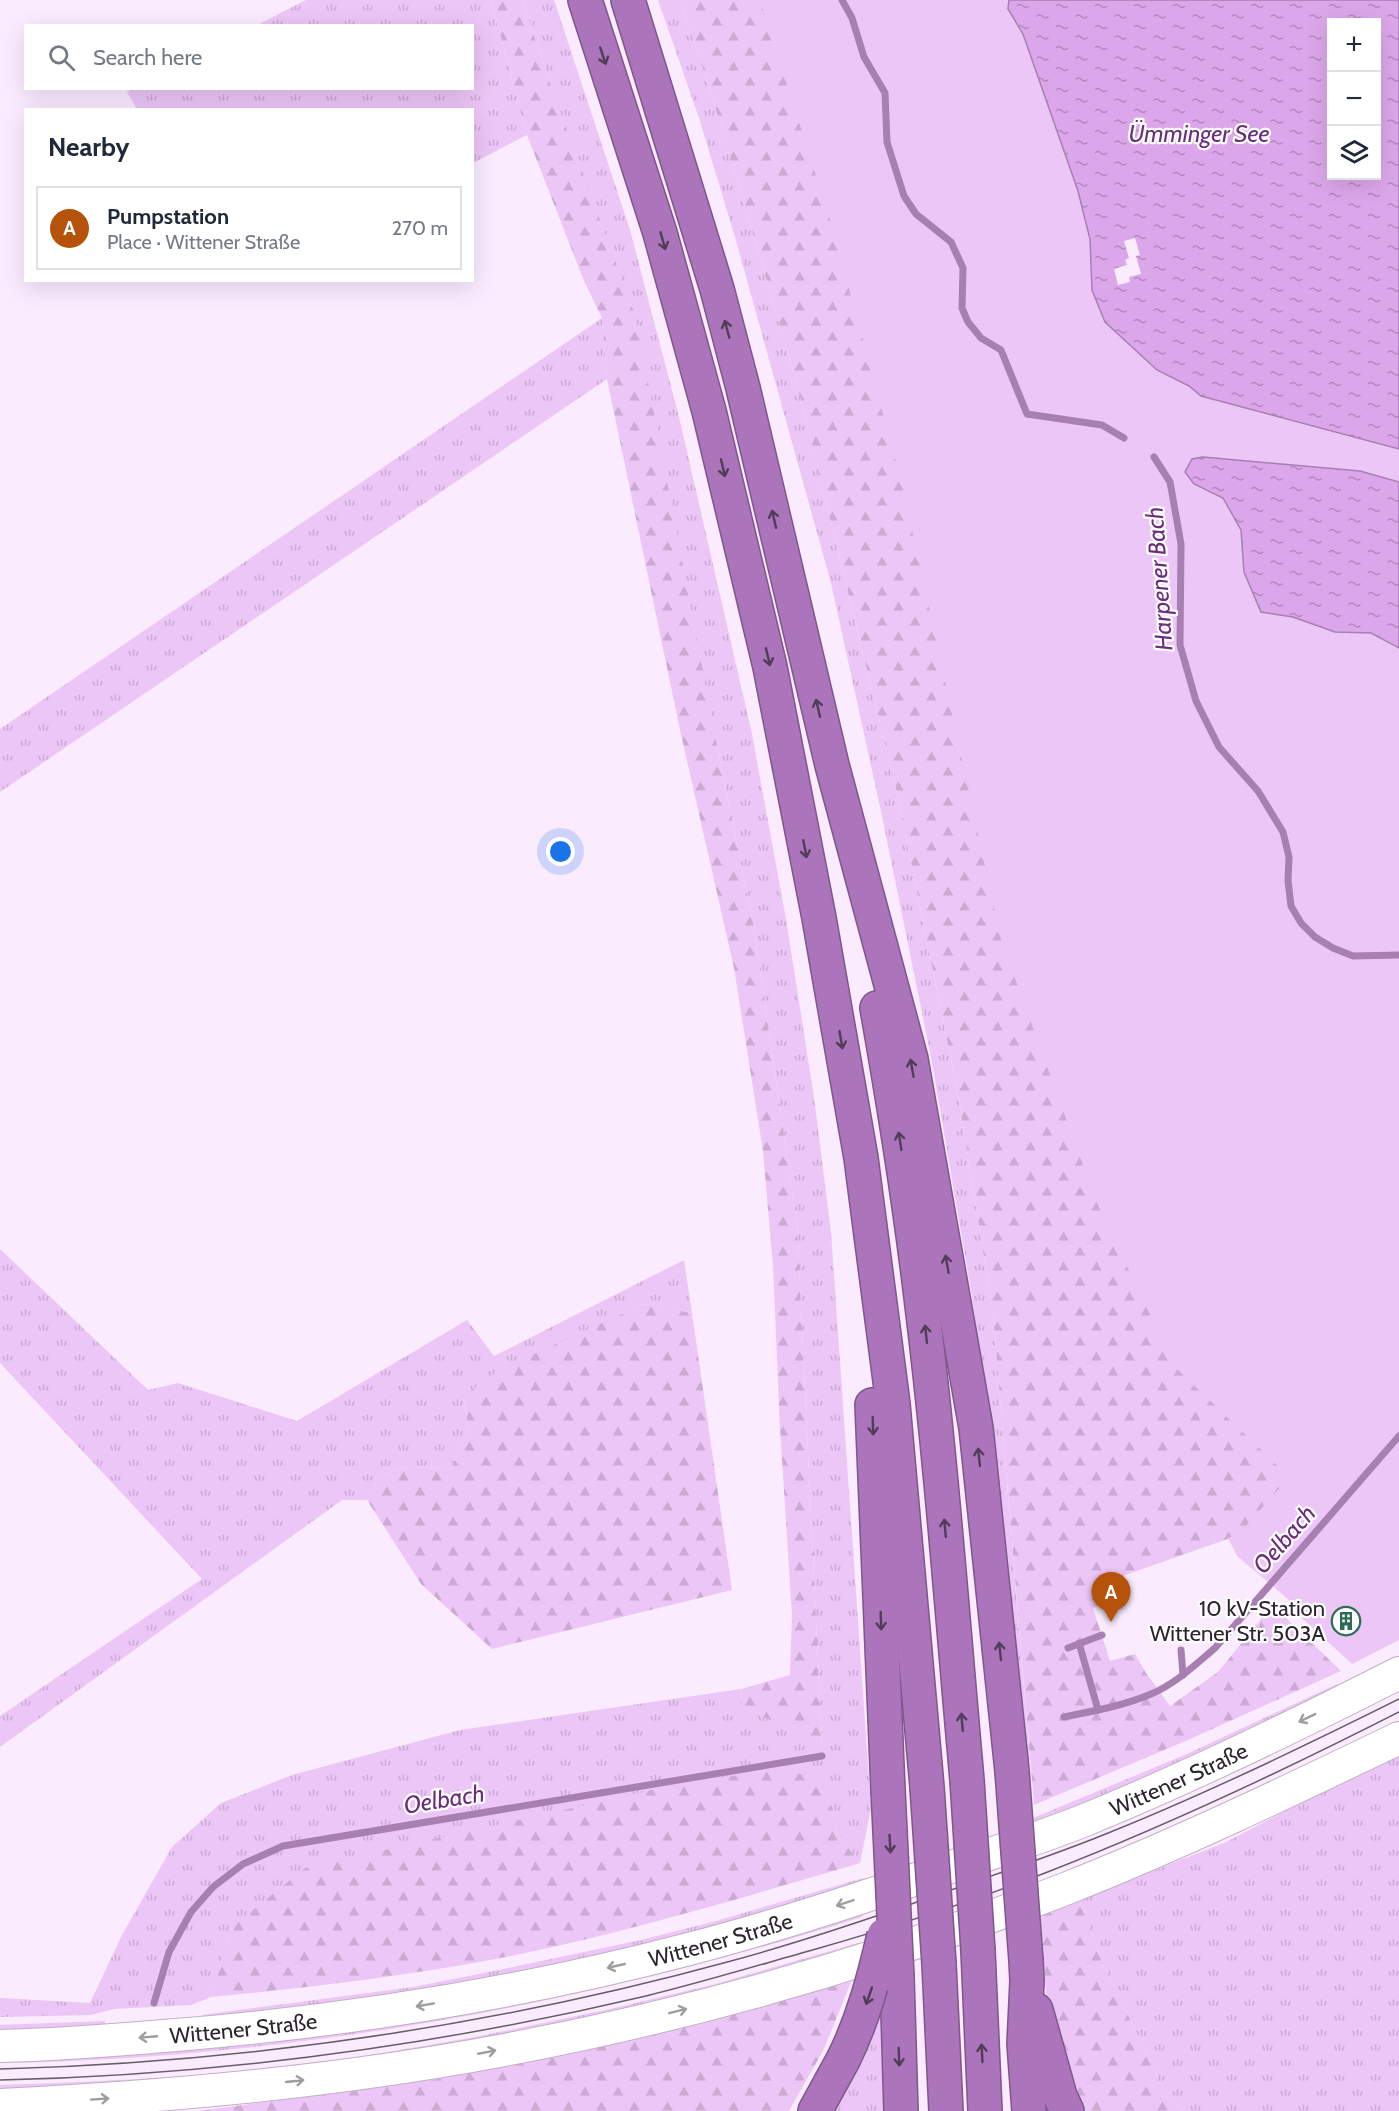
<!DOCTYPE html>
<html lang="en">
<head>
<meta charset="utf-8">
<style>
  :root { --surface:#fff; --page:#f2f2f3; --text:#1f2937; --muted:#747a83; --line:#e0e1e3; --accent:#b45309 }
  body { margin:0; font-family:Cabin,sans-serif; background:var(--page); color:var(--text) }
  .controls { position:absolute; right:18px; top:18px; display:grid; overflow:hidden; border-radius:0px; box-shadow:0 6px 24px #0002 }
  .controls button { width:54px; height:54px; display:grid; place-items:center; padding:0; border:0; border-bottom:2px solid var(--line); background:var(--surface); color:var(--text); font:30px sans-serif }
  .you { position:absolute; left:561px; top:852px; width:21px; height:21px; margin:-15px; border:4px solid #fff; border-radius:50%; background:#1a73e8; box-shadow:0 0 0 9px #1a73e833 }
  .badge { display:grid; place-items:center; width:39px; height:39px; border-radius:50%; background:var(--accent); color:#fff; font-size:20px; font-weight:700 }
  .pin { position:absolute; translate:-50% -50px; filter:drop-shadow(0 2px 3px #0008) }
  .pin::after { content:''; position:absolute; top:32px; width:21px; height:18px; background:inherit; clip-path:polygon(0 0,100% 0,50% 100%) }
  .list { margin:0; padding:0; list-style:none }
  h2 { display:flex; justify-content:space-between; align-items:center; height:78px; margin:0; padding:0 24px; font-size:26px }
  h2 small { font-size:20px; font-weight:400; color:var(--muted) }
  .list li { display:grid; grid-template-columns:39px 1fr auto; gap:18px; align-items:center; box-sizing:border-box; height:84px; margin:0 12px 12px; padding:0 12px; border:2px solid var(--line); border-radius:0px }
  .list b { display:block; font-size:22px; white-space:nowrap }
  .list p { margin:0; font-size:20px; white-space:nowrap; color:var(--muted) }
  .list em { font-size:20px; font-style:normal; color:var(--muted) }
  .icon { flex:none; width:33px; height:33px; fill:none; stroke:currentColor; stroke-width:2; stroke-linecap:round; stroke-linejoin:round }
  .map { position:relative; flex:none; width:1399px; height:2111px; overflow:hidden }
  .search { position:absolute; background:var(--surface); box-shadow:0 6px 24px #0002; left:24px; top:24px; width:450px; height:66px; display:flex; align-items:center; gap:15px; box-sizing:border-box; padding:0 21px; border-radius:0px; color:var(--muted); font-size:22px }
  .panel { position:absolute; background:var(--surface); box-shadow:0 6px 24px #0002; left:24px; top:108px; width:450px; height:174px; border-radius:0px }
  .map>svg:first-child { display:block }
</style>
</head>
<body>
<div class="map">
<svg width="1399" height="2111" viewBox="0 0 1399 2111">
  <defs>
    <pattern id="grass-tufts" width="24" height="20" patternUnits="userSpaceOnUse" patternTransform="scale(1.5)"><rect width="24" height="20" fill="#ecc6f6"/><path d="M3 7l-1-3M5 7V3M7 7l1-3M15 17l-1-3M17 17v-4M19 17l1-3" fill="none" stroke="#cbaad3"/></pattern>
    <pattern id="forest-firs" width="22" height="20" patternUnits="userSpaceOnUse" patternTransform="scale(1.5)"><rect width="22" height="20" fill="#ecc6f6"/><path d="M5 1l3.5 6h-7zM16 11l3.5 6h-7z" fill="#cbaad3"/></pattern>
    <pattern id="water-ripples" width="26" height="14" patternUnits="userSpaceOnUse" patternTransform="scale(1.5)"><rect width="26" height="14" fill="#dca7ea"/><path d="M2 4q2-2 4 0t4 0M15 11q2-2 4 0t4 0" fill="none" stroke="#b388be"/></pattern>
  </defs>
  <rect width="100%" height="100%" fill="#faebff"/>
  <g fill="url(#grass-tufts)">
    <path d="M306,0H491L527,135L473,163L472,110L137,109L127,92L133,88H472V26L257,25Z"/>
    <path d="M522,0H554L630,230L679,417L752,734L786,919L814,1097L831,1232L871,1808L860,1863L836,1832L825,1781L232,1927L211,1997L191,2005L114,2009L91,2015L0,2017V1998L90,2003L122,1935L172,1847L221,1803L292,1775L460,1730L741,1689L742,1707L822,1743L797,1223L753,923L716,740L552,89Z"/>
    <path d="M658,0H681L722,129L797,384L895,784L958,1094L993,1314L1030,1761L1026,1760L1002,1529L972,1296L931,1057L882,816L831,583L735,237L699,118Z"/>
    <path d="M602,318L607,379L0,792V729Z"/>
    <path d="M0,1249L148,1390L178,1383L297,1421L467,1320L494,1356L684,1260L692,1313L643,1304L464,1396L469,1432L451,1468L411,1467L382,1474L367,1500H342L0,1747V1716L202,1579L0,1363Z"/>
    <path d="M1337,1684L1340,1688L1189,1759L1035,1823L1033,1818L1187,1754Z"/>
    <path d="M1399,1752V2111H1184L1168,2099L1101,1959L1079,1900L1226,1842Z"/>
    <path d="M863,1878L864,1883C766,1913 667,1942 566,1964C446,1990 325,2004 203,2019L202,2015L413,1987L489,1972L641,1940L716,1921Z"/>
    <path d="M863,1912L862,1917C587,2004 289,2059 0,2063V2059H29Z"/>
    <path d="M858,1943V1947C776,1970 695,1994 612,2013C527,2033 439,2048 353,2061C236,2077 118,2083 0,2092V2085L81,2082L195,2076L353,2058L470,2038L610,2009L712,1985Z"/>
    <path d="M881,1994L886,2111H831Z"/>
    <path d="M105,2021V2027L0,2032V2025Z"/>
  </g>
  <g fill="url(#forest-firs)">
    <path d="M491,0H522L552,89L636,318L716,740L753,923L797,1223L822,1744L742,1707L741,1689L790,1675L792,1615L780,1428L773,1266L763,1151L734,968L680,730L607,379L602,318L584,281L527,135Z"/>
    <path d="M681,0H795L1399,1356L1239,1535L1114,1579L1118,1600L1093,1608L1110,1661L1135,1654L1146,1673L1170,1706L1218,1672L1270,1608L1284,1616L1341,1671L1190,1739L1034,1805L993,1314L958,1094L895,784L797,384L722,129Z"/>
    <path d="M644,1304L692,1313L732,1590L492,1649L421,1584L367,1500L382,1474L411,1467L451,1468L469,1432L464,1396L501,1369Z"/>
    <path d="M779,1769L826,1781L836,1832L860,1863C738,1899 616,1936 490,1960C398,1977 305,1988 211,1997L232,1927L305,1868L679,1784Z"/>
    <path d="M1079,1900L1101,1959L1168,2099L1184,2111H1081L1055,2042L1046,1992L1040,1914Z"/>
    <path d="M851,1982L823,2051L789,2111H198L438,2079L675,2027Z"/>
  </g>
  <path fill="#ecc6f6" fill-rule="evenodd" d="M760,0H1399V1640L1352,1664L1292,1609L1288,1599L1237,1556L1228,1538L1239,1534L1289,1477L1175,1367L1096,1201L1001,940L903,488L832,226ZM1332,22H1376V176H1332Z"/>
  <g fill="url(#water-ripples)" stroke="#a780b1" stroke-width="1.5" fill-rule="evenodd">
    <path d="M1009,0H1399V449L1201,396L1189,386L1157,370L1105,322L1092,290L1090,239L1078,191L1023,34L1008,9ZM1332,22H1376V176H1332Z"/>
    <path d="M1203,457L1360,471L1399,482V648L1371,633L1335,632L1293,617L1261,612L1244,572L1241,530L1223,498L1194,484L1185,472L1192,459Z"/>
  </g>
  <path fill="#faebff" d="M1135,238L1140,255L1136,256L1141,274L1129,277L1130,282L1118,285L1114,269L1127,265L1125,260L1129,258L1124,241Z"/>
  <g fill="none" stroke-linecap="round" stroke-linejoin="round">
    <g stroke="#a780b1" stroke-width="7">
      <path d="M842,0L852,18L864,57L885,93L887,142L904,196L916,214L951,242L963,268L962,308L968,322L981,338L1001,350L1027,414L1102,425L1124,438"/>
      <path d="M1154,457L1170,482L1181,544L1180,645L1196,701L1219,747L1258,791L1283,832L1289,857L1288,881L1291,906L1301,923L1315,937L1333,948L1353,956L1399,955"/>
      <path d="M1079,1643L1098,1710"/>
      <path d="M1068,1648L1102,1635"/>
      <path d="M1181,1650L1183,1675"/>
      <path d="M1064,1717C1093,1711 1123,1706 1151,1694C1175,1684 1195,1665 1215,1648L1399,1436"/>
      <path d="M154,2003L169,1952L191,1912L213,1887L243,1864L283,1846L822,1756"/>
    </g>
    <g stroke="#c0b1c4" stroke-width="34">
      <g id="secondary">
        <path id="s1" d="M0,2046C59,2045 117,2040 176,2035C349,2021 521,1993 689,1949C777,1926 863,1898 948,1868C992,1853 1037,1839 1080,1822C1189,1778 1295,1726 1399,1673"/>
        <path d="M0,2105C144,2098 288,2086 430,2063C646,2028 861,1968 1065,1889C1179,1844 1289,1791 1399,1738"/>
      </g>
    </g>
    <g stroke="#7e5889" stroke-width="36">
      <g id="highway">
        <path d="M585,0L660,233L709,411L770,667L819,918L861,1158L893,1404L927,1787"/>
        <path d="M628,0L717,289L743,388L832,765L911,1059L976,1428L1012,1771"/>
        <path d="M877,1008C895,1109 911,1211 923,1314C942,1469 953,1625 967,1780"/>
        <path d="M872,1405L888,1790"/>
        <path d="M978,1951L985,2111"/>
        <path d="M1026,1961L1027,1981L1024,2044L1029,2111"/>
        <path d="M939,1964L946,2111"/>
        <path d="M897,1977L901,2111"/>
        <path d="M1036,2010L1060,2096L1067,2111"/>
        <path d="M815,2111L843,2060"/>
      </g>
    </g>
    <use href="#secondary" stroke="#fff" stroke-width="32"/>
    <use href="#highway" stroke="#ab74bb" stroke-width="33"/>
    <g stroke="#675e69" stroke-width="1.5">
      <path d="M0,2069C246,2062 494,2026 731,1961C812,1939 890,1912 968,1884C1017,1867 1065,1851 1113,1831C1210,1792 1305,1746 1399,1699"/>
      <path d="M0,2080C218,2075 434,2046 646,1996C703,1982 759,1965 816,1949C893,1927 970,1902 1045,1873C1166,1826 1283,1771 1399,1712"/>
    </g>
    <g stroke="#7e5889" stroke-width="36" stroke-linecap="butt">
      <g id="highway-bridge">
        <path d="M1012,1771L1026,1961"/>
        <path d="M967,1780L978,1951"/>
        <path d="M927,1787L939,1964"/>
        <path d="M888,1790L897,1977"/>
        <path d="M843,2060C863,2020 874,1978 884,1935"/>
      </g>
    </g>
    <use href="#highway-bridge" stroke="#ab74bb" stroke-width="33"/>
  </g>
  <defs><path id="oneway-shaft" d="M-6 0H5M1.5-3L5.5 0L1.5 3" fill="none" stroke-width="1.6" stroke-linecap="round" stroke-linejoin="round" transform="scale(1.5)"/></defs>
  <g stroke="#513d57">
    <use href="#oneway-shaft" transform="translate(603 56) rotate(72)"/>
    <use href="#oneway-shaft" transform="translate(663 241) rotate(74)"/>
    <use href="#oneway-shaft" transform="translate(727 329) rotate(-105)"/>
    <use href="#oneway-shaft" transform="translate(723 468) rotate(77)"/>
    <use href="#oneway-shaft" transform="translate(774 519) rotate(-103)"/>
    <use href="#oneway-shaft" transform="translate(768 657) rotate(77)"/>
    <use href="#oneway-shaft" transform="translate(818 708) rotate(-103)"/>
    <use href="#oneway-shaft" transform="translate(805 849) rotate(79)"/>
    <use href="#oneway-shaft" transform="translate(841 1040) rotate(80)"/>
    <use href="#oneway-shaft" transform="translate(912 1068) rotate(-100)"/>
    <use href="#oneway-shaft" transform="translate(900 1141) rotate(-99)"/>
    <use href="#oneway-shaft" transform="translate(947 1264) rotate(-100)"/>
    <use href="#oneway-shaft" transform="translate(926 1334) rotate(-96)"/>
    <use href="#oneway-shaft" transform="translate(873 1426) rotate(88)"/>
    <use href="#oneway-shaft" transform="translate(979 1457) rotate(-96)"/>
    <use href="#oneway-shaft" transform="translate(945 1528) rotate(-95)"/>
    <use href="#oneway-shaft" transform="translate(881 1621) rotate(88)"/>
    <use href="#oneway-shaft" transform="translate(1000 1651) rotate(-96)"/>
    <use href="#oneway-shaft" transform="translate(962 1722) rotate(-95)"/>
    <use href="#oneway-shaft" transform="translate(890 1844) rotate(87)"/>
    <use href="#oneway-shaft" transform="translate(869 1996) rotate(109)"/>
    <use href="#oneway-shaft" transform="translate(982 2053) rotate(-93)"/>
    <use href="#oneway-shaft" transform="translate(899 2057) rotate(88)"/>
  </g>
  <g stroke="#a09da0">
    <use href="#oneway-shaft" transform="translate(1307 1718) rotate(154)"/>
    <use href="#oneway-shaft" transform="translate(845 1903) rotate(162)"/>
    <use href="#oneway-shaft" transform="translate(616 1966) rotate(167)"/>
    <use href="#oneway-shaft" transform="translate(425 2005) rotate(170)"/>
    <use href="#oneway-shaft" transform="translate(678 2011) rotate(-14)"/>
    <use href="#oneway-shaft" transform="translate(148 2037) rotate(175)"/>
    <use href="#oneway-shaft" transform="translate(487 2052) rotate(-11)"/>
    <use href="#oneway-shaft" transform="translate(295 2081) rotate(-6)"/>
    <use href="#oneway-shaft" transform="translate(100 2099) rotate(-4)"/>
  </g>
  <defs>
    <g id="building-ring" transform="scale(1.5)"><circle r="9.5" fill="#fefefe" stroke="#2f6c57" stroke-width="1.5"/><path d="M-4-6H4V6H1V3H-1V6H-4ZM-2.5-4.3h1.7v1.8h-1.7ZM.8-4.3h1.7v1.8H.8ZM-2.5-1h1.7V.8h-1.7ZM.8-1h1.7V.8H.8Z" fill="#2f6c57"/></g>
  </defs>
  <g fill-rule="evenodd">
    <use href="#building-ring" x="1346" y="1621"/>
  </g>
  <g text-anchor="middle" dominant-baseline="central" stroke-width="4.5" stroke-linejoin="round" paint-order="stroke">
    <g font-size="22" fill="#2b252c" stroke="#fefefe" text-anchor="end">
      <text x="1325" y="1608">10 kV-Station<tspan x="1325" dy="25">Wittener Str. 503A</tspan></text>
    </g>
    <g font-size="22" fill="#2b252c" stroke="#fefefe">
      <text stroke="none"><textPath href="#s1" startOffset="1216">Wittener Straße</textPath></text>
      <text stroke="none"><textPath href="#s1" startOffset="730">Wittener Straße</textPath></text>
      <text stroke="none"><textPath href="#s1" startOffset="244">Wittener Straße</textPath></text>
    </g>
    <g font-size="24" font-style="italic" fill="#6a2d7b" stroke="#fefefe">
      <text x="1199" y="133">Ümminger See</text>
      <text transform="translate(1159 579) rotate(-94)">Harpener Bach</text>
      <text transform="translate(1284 1539) rotate(-49)">Oelbach</text>
      <text transform="translate(444 1799) rotate(-9)">Oelbach</text>
    </g>
  </g>
</svg>
<div class="controls">
<button>+</button>
<button>−</button>
<button><svg class="icon" aria-label="layers" viewBox="0 0 24 24"><path d="M12 4l9 5-9 5-9-5zM3 14l9 5 9-5"/></svg></button>
</div>
<div class="you"></div>
<div class="pin badge" style="left:1111px;top:1622px">A</div>
<div class="search"><svg class="icon" aria-label="search" viewBox="0 0 24 24"><circle cx="10" cy="10" r="6"/><path d="M15 15l6 6"/></svg>Search here</div>
<section class="panel">
<h2>Nearby<small></small></h2>
<ul class="list">
<li><span class="badge">A</span><div><b>Pumpstation</b><p>Place · Wittener Straße</p></div><em>270 m</em></li>
</ul>
</section>
</div>
</body>
</html>
